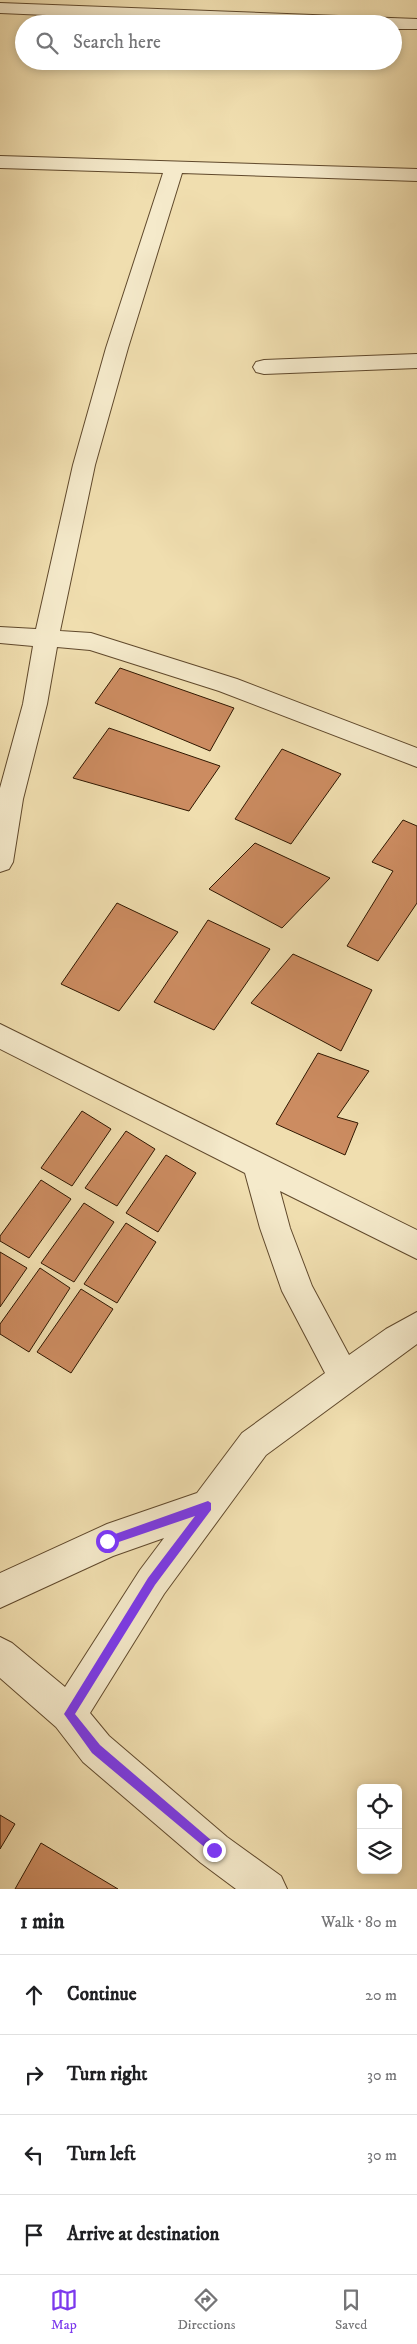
<!DOCTYPE html>
<html lang="en">
<head>
<meta charset="utf-8">
<style>
  :root { --surface:#fff; --page:#f2f2f2; --text:#202124; --muted:#757577; --line:#e0e0e0; --accent:#7c3aed }
  body { margin:0; font-family:"IM FELL DW Pica",serif; background:var(--page); color:var(--text) }
  .controls { position:absolute; right:15px; bottom:15px; display:grid; overflow:hidden; border-radius:8px; box-shadow:0 2px 8px #0003 }
  .controls button { width:45px; height:45px; display:grid; place-items:center; padding:0; border:0; border-bottom:1px solid var(--line); background:var(--surface); color:var(--text); font:25px sans-serif }
  .stop { position:absolute; width:15px; height:15px; margin:-11px; border:4px solid #7c3aed; border-radius:50%; background:#fff }
  .stop.end { background:#7c3aed; border-color:#fff; box-shadow:0 1px 5px #0008 }
  .list { margin:0; padding:0; list-style:none }
  h2 { display:flex; justify-content:space-between; align-items:center; height:65px; margin:0; padding:0 20px; font-size:21px }
  h2 small { font-size:16px; font-weight:400; color:var(--muted) }
  .list li { display:grid; grid-template-columns:32px 1fr auto; gap:15px; align-items:center; box-sizing:border-box; height:80px; padding:0 20px; border-top:1px solid var(--line) }
  .list b { display:block; font-size:19px; white-space:nowrap }
  .list em { font-size:16px; font-style:normal; color:var(--muted) }
  .icon { flex:none; width:28px; height:28px; fill:none; stroke:currentColor; stroke-width:2; stroke-linecap:round; stroke-linejoin:round }
  .map { position:relative; flex:none; width:417px; height:1889px; overflow:hidden }
  .search { position:absolute; background:var(--surface); box-shadow:0 2px 8px #0003; left:15px; right:15px; top:15px; height:55px; display:flex; align-items:center; gap:12px; box-sizing:border-box; padding:0 18px; border-radius:28px; color:var(--muted); font-size:19px }
  .sheet { height:385px; background:var(--surface) }
  nav { display:flex; justify-content:space-around; align-items:center; box-sizing:border-box; height:70px; border-top:1px solid var(--line); background:var(--surface); font-size:14px; color:var(--muted) }
  nav a { display:grid; justify-items:center; gap:2px }
  nav .on { color:var(--accent) }
  .map>svg:first-child { display:block }
</style>
</head>
<body>
<div class="map">
<svg width="417" height="1889" viewBox="0 0 417 1889">
  <rect width="100%" height="100%" fill="#f0deaf"/>
  <filter id="stains"><feTurbulence type="fractalNoise" baseFrequency=".004" numOctaves="4"/><feColorMatrix values="0 0 0 0 .2 0 0 0 0 .09 0 0 0 0 .02 0 0 0 .5 -.17"/></filter>
  <radialGradient id="worn" r=".72"><stop offset=".6" stop-color="#630" stop-opacity="0"/><stop offset="1" stop-color="#630" stop-opacity=".3"/></radialGradient>
  <g fill="#cc8c61" stroke="#301700">
    <path d="M120,668L234,708L210,751L95,703Z"/>
    <path d="M109,728L220,766L189,811L73,778Z"/>
    <path d="M282,749L341,774L291,844L235,819Z"/>
    <path d="M403,820L417,826V903L378,961L347,946L393,871L372,862Z"/>
    <path d="M255,843L330,878L282,928L209,889Z"/>
    <path d="M117,903L178,932L119,1011L61,984Z"/>
    <path d="M208,920L270,949L214,1030L154,1002Z"/>
    <path d="M293,954L372,990L341,1051L251,1003Z"/>
    <path d="M318,1053L369,1071L337,1117L358,1123L345,1155L276,1124Z"/>
    <path d="M82,1111L111,1129L72,1186L41,1168Z"/>
    <path d="M126,1131L155,1149L117,1206L85,1188Z"/>
    <path d="M166,1155L196,1173L158,1232L126,1213Z"/>
    <path d="M41,1180L71,1199L29,1258L0,1241V1236Z"/>
    <path d="M84,1203L114,1222L74,1282L41,1263Z"/>
    <path d="M126,1223L156,1242L117,1303L84,1284Z"/>
    <path d="M0,1252L27,1268L0,1307Z"/>
    <path d="M40,1268L70,1288L29,1352L0,1334V1324Z"/>
    <path d="M81,1289L113,1309L71,1373L37,1352Z"/>
    <path d="M0,1815L15,1824L0,1849Z"/>
    <path d="M41,1843L118,1889H15Z"/>
  </g>
  <g fill="none" stroke-linecap="round" stroke-linejoin="round">
    <g stroke="#60492c" stroke-width="2">
      <g id="minor">
        <path d="M0,3L417,19V29H393V24H255L0,13Z"/>
        <path d="M0,156L417,169V181L182,173L128,348L95,465L60,631L91,633L237,679L417,748V767L219,691L90,650L57,647L47,704L23,799L13,862L9,869L0,872V788L23,704L33,646L0,643V627L36,629L73,465L106,348L163,173L0,168Z"/>
        <path d="M417,354V368L264,374L256,372L253,367L256,362L264,360Z"/>
        <path d="M0,1024L417,1230V1259L280,1191L290,1228L312,1286L349,1355L386,1329L417,1312V1344L266,1455L164,1594L90,1713L109,1736L227,1837L281,1876L287,1889H236L201,1863L83,1762L56,1727L0,1678V1637L12,1643L65,1687L140,1570L164,1538L113,1556L0,1608V1573L107,1524L197,1493L242,1433L325,1373L282,1291L260,1228L245,1173L0,1049Z"/>
      </g>
    </g>
    <use href="#minor" fill="#f5eacb" fill-rule="evenodd"/>
  </g>
  <path fill="#7c3aed" d="M208,1501L211,1503V1510L155,1585L75,1714L100,1745L218,1846V1853L214,1855L92,1753L64,1714L148,1578L195,1516L107,1546L104,1545V1538Z"/>
  <rect width="100%" height="100%" filter="url(#stains)"/>
  <rect width="100%" height="100%" fill="url(#worn)"/>
</svg>
<div class="controls">
<button><svg class="icon" aria-label="locate" viewBox="0 0 24 24"><circle cx="12" cy="12" r="6"/><path d="M12 2v4M12 18v4M2 12h4M18 12h4"/></svg></button>
<button><svg class="icon" aria-label="layers" viewBox="0 0 24 24"><path d="M12 4l9 5-9 5-9-5zM3 14l9 5 9-5"/></svg></button>
</div>
<div class="stop" style="left:107px;top:1541px"></div>
<div class="stop end" style="left:214px;top:1850px"></div>
<div class="search"><svg class="icon" aria-label="search" viewBox="0 0 24 24"><circle cx="10" cy="10" r="6"/><path d="M15 15l6 6"/></svg>Search here</div>
</div>
<section class="sheet">
<h2>1 min<small>Walk · 80 m</small></h2>
<ul class="list">
<li><svg class="icon" aria-label="ahead" viewBox="0 0 24 24"><path d="M12 20V5M6 11l6-6 6 6"/></svg><div><b>Continue</b></div><em>20 m</em></li>
<li><svg class="icon" aria-label="right" viewBox="0 0 24 24"><path d="M7 20v-9h11M14 6l5 5-5 5"/></svg><div><b>Turn right</b></div><em>30 m</em></li>
<li><svg class="icon" aria-label="left" viewBox="0 0 24 24"><path d="M17 20v-9H6M10 6l-5 5 5 5"/></svg><div><b>Turn left</b></div><em>30 m</em></li>
<li><svg class="icon" aria-label="arrive" viewBox="0 0 24 24"><path d="M6 21V4h12l-3 4 3 4H6"/></svg><div><b>Arrive at destination</b></div></li>
</ul>
</section>
<nav>
<a class="on"><svg class="icon" aria-label="map" viewBox="0 0 24 24"><path d="M3 6l6-2 6 2 6-2v14l-6 2-6-2-6 2zM9 4v14M15 6v14"/></svg>Map</a>
<a><svg class="icon" aria-label="directions" viewBox="0 0 24 24"><path d="M12 3l9 9-9 9-9-9zM9 14v-3h6M13 9l2 2-2 2"/></svg>Directions</a>
<a><svg class="icon" aria-label="saved" viewBox="0 0 24 24"><path d="M7 4h10v16l-5-4-5 4z"/></svg>Saved</a>
</nav>
</body>
</html>
